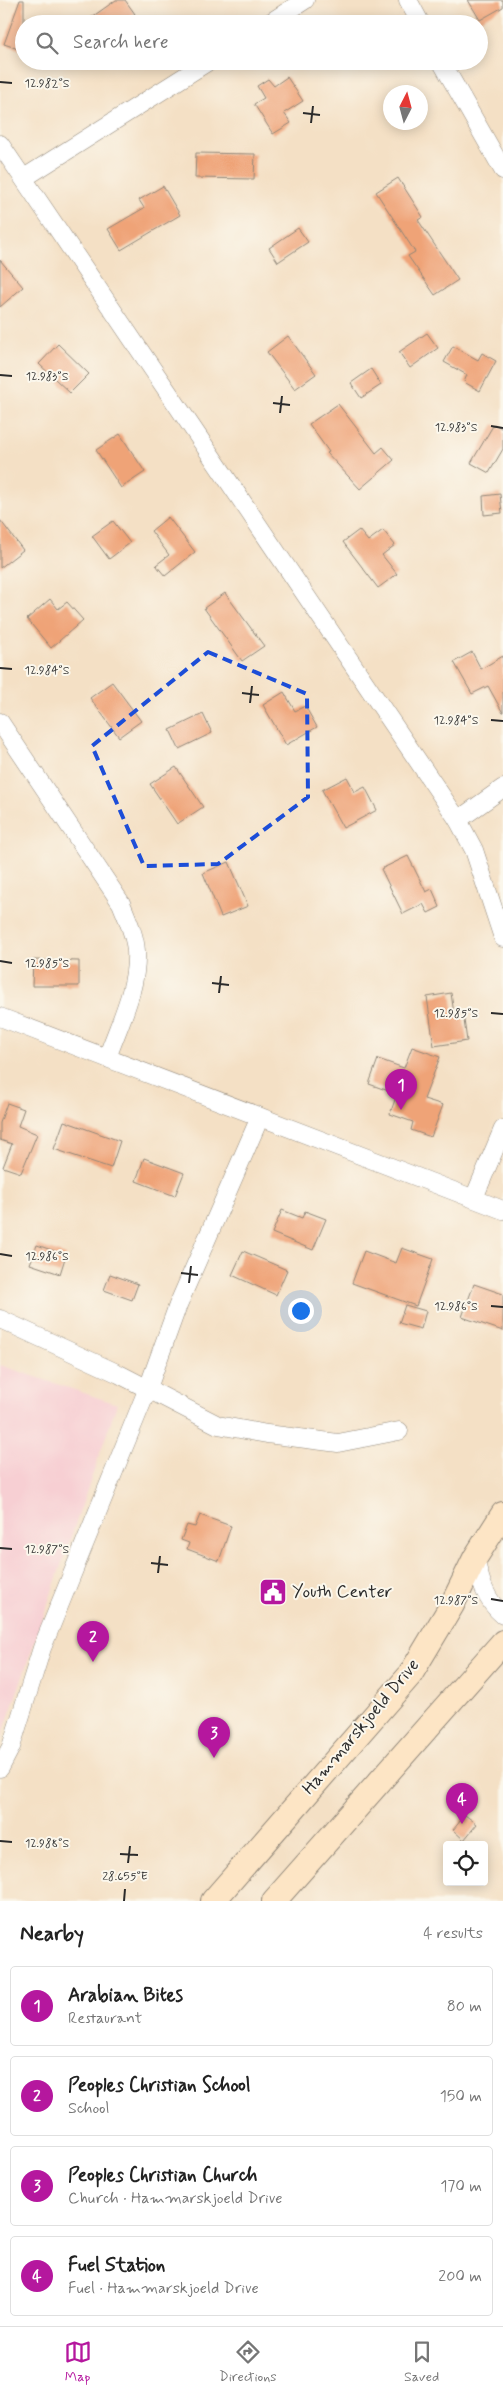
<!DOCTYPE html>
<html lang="en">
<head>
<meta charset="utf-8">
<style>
  :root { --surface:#fff; --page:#f6f6f6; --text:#222; --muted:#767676; --line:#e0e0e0; --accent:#b5179e }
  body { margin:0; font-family:Mynerve,sans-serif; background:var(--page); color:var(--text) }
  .controls { position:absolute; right:15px; bottom:15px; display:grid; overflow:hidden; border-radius:5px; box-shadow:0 2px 12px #0003 }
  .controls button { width:45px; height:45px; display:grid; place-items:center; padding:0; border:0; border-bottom:1px solid var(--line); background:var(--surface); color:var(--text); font:25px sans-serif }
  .compass { position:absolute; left:383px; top:85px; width:45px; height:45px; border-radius:50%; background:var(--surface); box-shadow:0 2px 12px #0003; rotate:6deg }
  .you { position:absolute; left:300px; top:1310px; width:18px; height:18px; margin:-12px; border:4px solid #fff; border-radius:50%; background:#1a73e8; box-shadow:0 0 0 8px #1a73e833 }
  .badge { display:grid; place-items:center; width:32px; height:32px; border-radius:50%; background:var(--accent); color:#fff; font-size:16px; font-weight:700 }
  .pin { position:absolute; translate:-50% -41px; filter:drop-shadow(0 1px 2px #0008) }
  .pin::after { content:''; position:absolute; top:26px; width:18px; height:15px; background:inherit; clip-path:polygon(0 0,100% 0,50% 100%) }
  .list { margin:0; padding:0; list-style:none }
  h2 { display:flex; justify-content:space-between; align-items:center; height:65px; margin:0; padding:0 20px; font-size:21px }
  h2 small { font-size:16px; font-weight:400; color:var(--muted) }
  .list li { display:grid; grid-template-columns:32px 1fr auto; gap:15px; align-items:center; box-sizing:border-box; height:80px; margin:0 10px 10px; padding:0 10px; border:1px solid var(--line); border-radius:5px }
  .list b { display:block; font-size:19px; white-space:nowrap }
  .list p { margin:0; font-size:16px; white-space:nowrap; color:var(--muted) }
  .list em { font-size:16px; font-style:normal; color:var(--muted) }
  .icon { flex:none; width:28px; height:28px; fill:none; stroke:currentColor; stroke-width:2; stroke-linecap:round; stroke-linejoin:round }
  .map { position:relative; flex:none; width:503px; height:1901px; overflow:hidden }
  .search { position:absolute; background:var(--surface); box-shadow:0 2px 12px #0003; left:15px; right:15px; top:15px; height:55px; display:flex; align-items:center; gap:12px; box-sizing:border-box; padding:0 18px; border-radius:28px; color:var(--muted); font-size:19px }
  .sheet { height:425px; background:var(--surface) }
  nav { display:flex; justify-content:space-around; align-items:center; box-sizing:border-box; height:70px; border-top:1px solid var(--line); background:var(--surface); font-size:14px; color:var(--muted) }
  nav a { display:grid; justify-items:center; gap:2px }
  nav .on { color:var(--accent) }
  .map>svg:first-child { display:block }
</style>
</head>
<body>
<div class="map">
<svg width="503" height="1901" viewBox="0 0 503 1901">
  <rect width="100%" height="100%" fill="#fbf7ec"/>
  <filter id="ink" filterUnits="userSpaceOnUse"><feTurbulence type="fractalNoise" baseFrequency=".02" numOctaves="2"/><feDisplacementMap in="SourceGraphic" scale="10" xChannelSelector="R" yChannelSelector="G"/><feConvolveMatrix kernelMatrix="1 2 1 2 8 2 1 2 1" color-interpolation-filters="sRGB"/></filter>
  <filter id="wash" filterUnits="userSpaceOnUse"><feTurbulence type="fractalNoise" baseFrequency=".0096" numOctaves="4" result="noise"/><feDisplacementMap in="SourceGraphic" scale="20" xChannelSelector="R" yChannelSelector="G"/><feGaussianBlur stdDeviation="1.12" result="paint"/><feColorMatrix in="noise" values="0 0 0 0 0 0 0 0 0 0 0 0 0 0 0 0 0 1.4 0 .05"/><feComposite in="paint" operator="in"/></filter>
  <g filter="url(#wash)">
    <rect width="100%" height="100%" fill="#f4e0c5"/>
    <path fill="#f7cfd3" d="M0,1365L117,1404L0,1742Z"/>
    <g id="blocks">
      <g fill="#efa377">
        <path d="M20,0H24V51L4,44Z"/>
        <path d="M116,0H125L135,14L122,24H82Z"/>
        <path d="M468,0H503V7L480,20Z"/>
        <path d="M287,77L303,101L284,113L291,123L273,134L254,104L264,98L257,86L268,79L274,86Z"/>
        <path d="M196,153L255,154L254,179L195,178Z"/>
        <path d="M398,178L423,217L418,220L458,280L435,295L408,256L415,252L376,192Z"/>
        <path d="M163,186L180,215L121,250L108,229L144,208L139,200Z"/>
        <path d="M298,228L308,242L278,262L269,248Z"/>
        <path d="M0,260L23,287L0,307Z"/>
        <path d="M427,333L438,348L410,368L399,352Z"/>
        <path d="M288,336L316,374L295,389L267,352Z"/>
        <path d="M58,344L89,374L70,393L39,364Z"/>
        <path d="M453,346L478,360L482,353L496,361L480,391L464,382L467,375L444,362Z"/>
        <path d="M371,369L381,385L361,398L351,383Z"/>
        <path d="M338,404L376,453L383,447L394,460L360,489L327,453L329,452L309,424Z"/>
        <path d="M494,424L503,429V449L489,473L471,463Z"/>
        <path d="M120,434L145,472L121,488L96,450Z"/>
        <path d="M500,494L502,513L484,515L483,496Z"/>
        <path d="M168,517L195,552L165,576L156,565L169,555L151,531Z"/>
        <path d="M0,520L23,550L0,568Z"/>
        <path d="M113,521L130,543L109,559L92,536Z"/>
        <path d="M359,530L368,541L383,530L395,545L382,555L397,574L378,588L343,542Z"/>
        <path d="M225,593L264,646L242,661L204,608Z"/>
        <path d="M50,599L58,609L67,602L83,620L51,648L27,619Z"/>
        <path d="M472,652L481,669L503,656V713L488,686L472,694L454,662Z"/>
        <path d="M112,682L141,721L119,737L90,698Z"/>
        <path d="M284,692L295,711L305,706L317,727L286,745L263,705Z"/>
        <path d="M203,714L212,733L179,749L170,730Z"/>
        <path d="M176,767L203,807L177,824L150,784Z"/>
        <path d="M347,777L355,792L365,787L377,810L343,828L322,790Z"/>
        <path d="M408,856L426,892L432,889L440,907L428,913L423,904L403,914L381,869Z"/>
        <path d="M229,862L248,906L221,917L203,873Z"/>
        <path d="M33,960L79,961V986H32Z"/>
        <path d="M451,993L454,1014L463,1013L467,1041L434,1046L427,997Z"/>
        <path d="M412,1047L440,1057L424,1099L443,1105L431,1137L411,1130L413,1122L390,1114L397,1094L369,1084L378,1059L404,1068Z"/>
        <path d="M7,1103L24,1109L18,1126L37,1134L21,1173L3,1167L12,1144L0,1140V1123Z"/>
        <path d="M64,1121L120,1141L111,1168L54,1149Z"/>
        <path d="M144,1158L184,1173L175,1196L136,1181Z"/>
        <path d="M282,1210L302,1218L305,1211L326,1219L313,1250L272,1233Z"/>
        <path d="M37,1245L66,1255L60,1274L30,1264Z"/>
        <path d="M402,1248L433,1259L416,1306L352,1283L364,1251L396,1263Z"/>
        <path d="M243,1251L287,1270L276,1295L232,1275Z"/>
        <path d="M110,1274L138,1284L132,1300L104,1290Z"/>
        <path d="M474,1284L503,1294V1331L462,1317Z"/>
        <path d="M405,1305L426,1311L421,1329L399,1323Z"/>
        <path d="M200,1515L231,1526L219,1561L187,1549L189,1543L181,1540L187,1525L195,1527Z"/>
        <path d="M465,1815L477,1824L464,1840L453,1830Z"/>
      </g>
    </g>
  </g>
  <g filter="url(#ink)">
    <use href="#blocks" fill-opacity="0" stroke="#908678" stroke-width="1"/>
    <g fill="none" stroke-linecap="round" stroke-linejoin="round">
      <g stroke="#908678" stroke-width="19">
        <g id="street">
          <path d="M408,0L421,24"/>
          <path d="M268,24L305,0"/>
          <path d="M441,61L503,170"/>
          <path d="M0,144L458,820L474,850L503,938"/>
          <path d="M24,178L209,61"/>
          <path d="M0,722L121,903C127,918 135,935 136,951C138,988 119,1024 107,1058"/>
          <path d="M458,820L503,788"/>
          <path d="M0,1017L503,1210"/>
          <path d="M474,1198L503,1129"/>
          <path d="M0,1319L119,1374L218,1425L267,1434L338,1443L399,1431"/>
          <path d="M475,1558C480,1580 485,1600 503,1615"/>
          <path d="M0,1768L11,1747L42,1648L148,1388L178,1305L260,1117"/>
        </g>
      </g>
      <g stroke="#908678" stroke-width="26">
        <g id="secondary">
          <path d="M213,1901L410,1675L452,1605L475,1558L503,1514"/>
          <path d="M274,1901L503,1642"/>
        </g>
      </g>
      <use href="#street" stroke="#fff" stroke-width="18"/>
      <use href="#secondary" stroke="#fde5c5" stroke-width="24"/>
    </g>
  </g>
  <path fill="none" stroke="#1d4ed8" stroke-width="4" stroke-dasharray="10 6" stroke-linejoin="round" d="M208,652L307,694L308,797L218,864L144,866L92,746Z"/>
  <path fill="none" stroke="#2b2b2b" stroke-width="2" d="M0,82L12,83M303,113L320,115M311,123L313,106M0,375L12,376M273,403L290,405M280,413L282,396M491,426L503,428M0,668L12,669M242,693L259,695M250,703L252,686M491,720L503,721M0,961L12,963M212,983L229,985M219,993L221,976M491,1013L503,1014M0,1254L12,1256M181,1273L198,1275M189,1283L191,1266M491,1306L503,1307M0,1548L12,1549M151,1563L168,1565M158,1573L160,1556M491,1599L503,1601M0,1841L12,1842M120,1854L138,1855M128,1863L130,1846M124,1901L125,1889"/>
  <defs>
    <g id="civic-square" transform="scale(1.4375)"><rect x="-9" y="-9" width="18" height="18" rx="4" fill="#b5179e" stroke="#fbf7ec"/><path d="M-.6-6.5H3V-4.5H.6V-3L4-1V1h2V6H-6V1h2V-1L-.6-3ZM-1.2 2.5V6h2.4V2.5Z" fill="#fff"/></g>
  </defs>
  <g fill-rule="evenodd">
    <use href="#civic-square" x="273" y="1592"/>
  </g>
  <g text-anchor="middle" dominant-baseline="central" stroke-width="4" stroke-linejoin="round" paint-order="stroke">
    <g font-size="18" fill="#2b2b2b" stroke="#fbf7ec" text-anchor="start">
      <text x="292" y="1592">Youth Center</text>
    </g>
    <g font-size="18" fill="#2b2b2b" stroke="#fbf7ec">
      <text transform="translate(361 1727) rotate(-50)">Hammarskjoeld Drive</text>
    </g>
  </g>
  <g font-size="12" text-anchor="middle" fill="#2b2b2b" stroke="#fbf7ec" stroke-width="4" stroke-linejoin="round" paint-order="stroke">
    <text x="47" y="87">12.982°S</text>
    <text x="47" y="380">12.983°S</text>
    <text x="456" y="431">12.983°S</text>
    <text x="47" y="674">12.984°S</text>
    <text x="456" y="724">12.984°S</text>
    <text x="47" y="967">12.985°S</text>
    <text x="456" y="1017">12.985°S</text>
    <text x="47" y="1260">12.986°S</text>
    <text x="456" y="1310">12.986°S</text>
    <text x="47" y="1553">12.987°S</text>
    <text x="456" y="1604">12.987°S</text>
    <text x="47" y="1847">12.988°S</text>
    <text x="125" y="1880">28.655°E</text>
  </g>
</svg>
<div class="controls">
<button><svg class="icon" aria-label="locate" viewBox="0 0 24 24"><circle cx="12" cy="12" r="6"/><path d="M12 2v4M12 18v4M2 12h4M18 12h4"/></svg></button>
</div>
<svg class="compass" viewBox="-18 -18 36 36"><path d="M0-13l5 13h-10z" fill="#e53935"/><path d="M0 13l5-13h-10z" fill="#767676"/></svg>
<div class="you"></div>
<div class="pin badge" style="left:401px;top:1110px">1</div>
<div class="pin badge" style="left:93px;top:1662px">2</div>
<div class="pin badge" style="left:214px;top:1758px">3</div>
<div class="pin badge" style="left:462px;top:1824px">4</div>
<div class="search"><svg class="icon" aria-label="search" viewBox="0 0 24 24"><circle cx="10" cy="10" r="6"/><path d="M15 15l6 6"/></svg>Search here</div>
</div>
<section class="sheet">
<h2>Nearby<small>4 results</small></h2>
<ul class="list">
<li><span class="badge">1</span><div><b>Arabian Bites</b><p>Restaurant</p></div><em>80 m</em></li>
<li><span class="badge">2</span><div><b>Peoples Christian School</b><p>School</p></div><em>150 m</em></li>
<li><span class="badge">3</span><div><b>Peoples Christian Church</b><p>Church · Hammarskjoeld Drive</p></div><em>170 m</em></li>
<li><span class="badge">4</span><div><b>Fuel Station</b><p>Fuel · Hammarskjoeld Drive</p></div><em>200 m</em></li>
</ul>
</section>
<nav>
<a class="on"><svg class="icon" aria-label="map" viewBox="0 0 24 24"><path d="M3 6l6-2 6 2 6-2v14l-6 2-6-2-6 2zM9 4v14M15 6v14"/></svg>Map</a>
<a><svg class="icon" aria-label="directions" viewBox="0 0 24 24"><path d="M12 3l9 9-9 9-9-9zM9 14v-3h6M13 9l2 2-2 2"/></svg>Directions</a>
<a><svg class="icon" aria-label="saved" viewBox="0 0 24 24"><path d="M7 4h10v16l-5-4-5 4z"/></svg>Saved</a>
</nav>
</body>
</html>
